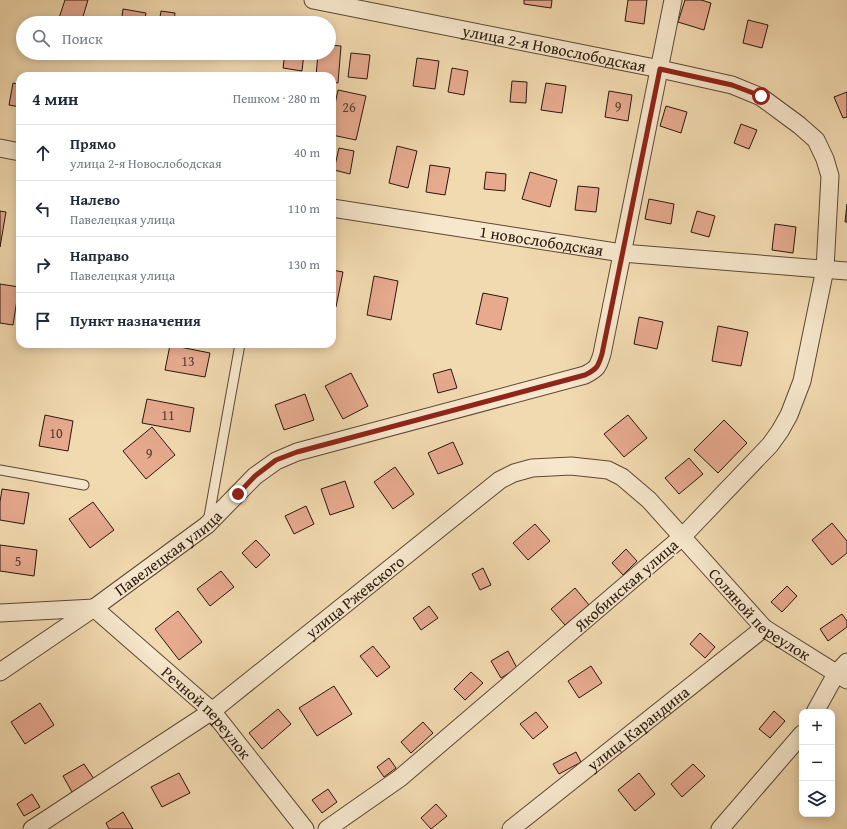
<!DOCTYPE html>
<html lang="ru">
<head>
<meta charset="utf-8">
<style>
  :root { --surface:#fff; --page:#f6f6f7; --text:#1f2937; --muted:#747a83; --line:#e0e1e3 }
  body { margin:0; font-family:"Gentium Book Plus",serif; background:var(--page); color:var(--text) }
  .controls { position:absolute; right:12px; bottom:12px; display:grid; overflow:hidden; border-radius:8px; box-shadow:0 2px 10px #0003 }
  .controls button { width:36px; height:36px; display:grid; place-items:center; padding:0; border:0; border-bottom:1px solid var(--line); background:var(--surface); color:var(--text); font:20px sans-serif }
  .stop { position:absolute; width:12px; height:12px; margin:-9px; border:3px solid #8f2418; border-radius:50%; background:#fff }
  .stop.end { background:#8f2418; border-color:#fff; box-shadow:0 1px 4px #0008 }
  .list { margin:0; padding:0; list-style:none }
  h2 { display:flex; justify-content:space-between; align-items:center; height:52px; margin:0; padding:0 16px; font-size:17px }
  h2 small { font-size:13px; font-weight:400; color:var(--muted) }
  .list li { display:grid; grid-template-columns:26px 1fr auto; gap:12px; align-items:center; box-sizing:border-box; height:56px; padding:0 16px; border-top:1px solid var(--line) }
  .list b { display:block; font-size:15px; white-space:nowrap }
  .list p { margin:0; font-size:13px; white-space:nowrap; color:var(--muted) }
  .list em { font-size:13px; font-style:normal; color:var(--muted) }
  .icon { flex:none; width:22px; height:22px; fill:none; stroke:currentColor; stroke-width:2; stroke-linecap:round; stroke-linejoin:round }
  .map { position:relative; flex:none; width:847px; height:829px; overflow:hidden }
  .search { position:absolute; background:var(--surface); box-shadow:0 2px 10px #0003; left:16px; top:16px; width:320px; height:44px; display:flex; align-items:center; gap:10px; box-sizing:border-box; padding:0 14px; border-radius:22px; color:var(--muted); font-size:15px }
  .panel { position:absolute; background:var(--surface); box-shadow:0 2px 10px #0003; left:16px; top:72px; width:320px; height:276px; border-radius:12px }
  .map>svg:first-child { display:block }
</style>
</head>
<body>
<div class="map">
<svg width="847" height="829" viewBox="0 0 847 829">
  <rect width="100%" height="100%" fill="#f2dab0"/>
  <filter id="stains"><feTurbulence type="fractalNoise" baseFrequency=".005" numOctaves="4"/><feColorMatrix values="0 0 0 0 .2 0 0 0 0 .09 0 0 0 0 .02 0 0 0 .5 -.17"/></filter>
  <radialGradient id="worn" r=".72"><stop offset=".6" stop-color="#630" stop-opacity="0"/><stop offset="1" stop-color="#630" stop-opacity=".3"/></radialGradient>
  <g fill="#e7aa8f" stroke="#29170c">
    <path d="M65,0H88L81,23H74L59,18Z"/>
    <path d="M524,0H552L551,8L524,4Z"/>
    <path d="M628,0H647L644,24L625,21Z"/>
    <path d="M685,0H701L711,3L704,30L678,22Z"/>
    <path d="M123,9L146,13L144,23H121Z"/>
    <path d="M161,11L175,13L174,23H159Z"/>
    <path d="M748,20L768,25L762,48L743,43Z"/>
    <path d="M329,45L341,46L338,83L332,82V76H316L318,53H329Z"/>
    <path d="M252,53H270L269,59L251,55Z"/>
    <path d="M285,53H304L302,71L283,68Z"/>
    <path d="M351,53L370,55L367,79L348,77Z"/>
    <path d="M417,58L439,61L435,89L413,86Z"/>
    <path d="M452,68L468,71L464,95L448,92Z"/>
    <path d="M512,81L527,82L526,103L510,102Z"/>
    <path d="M13,83L20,85V107L9,105Z"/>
    <path d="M546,83L566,86L562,113L541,110Z"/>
    <path d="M338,90L366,96L356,140L332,135V118Z"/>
    <path d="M609,91L632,95L628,121L605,117Z"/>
    <path d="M847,92V117L843,118L834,97Z"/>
    <path d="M666,106L687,112L681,133L660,126Z"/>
    <path d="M741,124L757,130L749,149L734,143Z"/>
    <path d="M397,146L417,151L408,188L389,183Z"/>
    <path d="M339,148L354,151L350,174L334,170Z"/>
    <path d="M430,165L450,168L445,195L426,192Z"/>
    <path d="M486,172L506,174L505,191L484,189Z"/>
    <path d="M530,172L557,180L550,207L522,199Z"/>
    <path d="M578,186L599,188L596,212L575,210Z"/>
    <path d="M649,199L674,204L671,224L645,219Z"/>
    <path d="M847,204V222H845Z"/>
    <path d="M0,211L6,212L0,247Z"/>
    <path d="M697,211L715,216L709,237L691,232Z"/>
    <path d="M775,224L796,227L793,253L772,250Z"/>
    <path d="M332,270L343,272L336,307L332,306Z"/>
    <path d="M374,276L398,281L391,320L367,315Z"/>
    <path d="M0,284L19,287L13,325L0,323Z"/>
    <path d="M483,293L508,298L501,330L476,324Z"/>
    <path d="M639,317L663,322L657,349L634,344Z"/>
    <path d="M718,326L748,332L741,366L712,361Z"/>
    <path d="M170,345L210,353L205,377L165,370Z"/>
    <path d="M451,369L457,388L438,393L433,374Z"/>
    <path d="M351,373L368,406L343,419L325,386Z"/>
    <path d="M305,394L314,420L284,430L275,405Z"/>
    <path d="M147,399L194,408L190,432L142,423Z"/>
    <path d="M45,415L73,421L68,451L39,446Z"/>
    <path d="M628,415L647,438L624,457L604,434Z"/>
    <path d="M724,420L747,443L718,473L694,450Z"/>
    <path d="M152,427L175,455L146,479L123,451Z"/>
    <path d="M453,442L463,464L438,474L428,453Z"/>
    <path d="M689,458L703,474L679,494L665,478Z"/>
    <path d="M395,467L414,494L393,509L374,482Z"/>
    <path d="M345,481L354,507L330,515L321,489Z"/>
    <path d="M2,489L29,493L24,524L0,520V502Z"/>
    <path d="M93,502L114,530L90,548L69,519Z"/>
    <path d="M306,506L314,524L294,534L285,516Z"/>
    <path d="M832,523L847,541V553L832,565L812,540Z"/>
    <path d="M535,524L550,541L528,560L513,543Z"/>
    <path d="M256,540L270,555L256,568L242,553Z"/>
    <path d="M0,545L37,550L34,576L0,571Z"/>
    <path d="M626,549L637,561L623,575L612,563Z"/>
    <path d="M483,568L491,585L480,590L472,574Z"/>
    <path d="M221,571L234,587L210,606L197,589Z"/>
    <path d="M787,586L797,596L782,612L771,602Z"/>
    <path d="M575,588L589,605L565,625L551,609Z"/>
    <path d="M429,606L438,618L421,630L413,618Z"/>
    <path d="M178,611L202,642L179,660L155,629Z"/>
    <path d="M842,614L847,621V627L828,641L820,629Z"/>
    <path d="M700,633L715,647L705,658L690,644Z"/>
    <path d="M373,646L390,667L377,677L360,656Z"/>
    <path d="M508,651L517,668L501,678L491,661Z"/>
    <path d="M591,666L602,683L579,698L568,681Z"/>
    <path d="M471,672L483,683L465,700L454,689Z"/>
    <path d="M334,686L352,714L317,736L299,708Z"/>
    <path d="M40,703L54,725L25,744L11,722Z"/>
    <path d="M278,709L291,724L262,749L249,733Z"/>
    <path d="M774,711L785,721L770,738L759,729Z"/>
    <path d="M536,712L548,727L533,739L520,724Z"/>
    <path d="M423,722L433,733L411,753L401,742Z"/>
    <path d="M576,752L581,762L559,774L553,764Z"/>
    <path d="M389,758L396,768L384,777L377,767Z"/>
    <path d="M84,764L94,779L72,792L63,776Z"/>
    <path d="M693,764L705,776L682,797L671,784Z"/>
    <path d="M179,773L190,793L162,807L151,787Z"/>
    <path d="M639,773L655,794L635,811L618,790Z"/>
    <path d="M328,789L337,802L322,813L312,800Z"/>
    <path d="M32,794L40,807L24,816L17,804Z"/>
    <path d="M436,804L447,816L431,829L421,818Z"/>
    <path d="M123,812L133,829H109L106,823Z"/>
  </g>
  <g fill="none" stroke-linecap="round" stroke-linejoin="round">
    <g stroke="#5b4835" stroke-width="11">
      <g id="service">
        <path d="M0,470L84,485"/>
        <path d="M208,522L240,344"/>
      </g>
    </g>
    <g stroke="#5b4835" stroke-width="19">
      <g id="minor">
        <path id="s1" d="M313,0L660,69L732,85L761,97L799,125L816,140L825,159L830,176L825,269L802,381L789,415L780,431L770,445L682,537L400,778L327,829"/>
        <path d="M0,148L20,152"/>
        <path id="s2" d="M332,208L622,253L847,271"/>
        <path id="s3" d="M0,613L94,608L212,711L305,829"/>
        <path id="s4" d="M0,672L94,608L207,525L255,476L276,461L297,452L585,375C597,369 598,367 602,354L673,0"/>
        <path d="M815,712L836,674L847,662"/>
        <path id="s5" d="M32,829L212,711L500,480L514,473L532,468L571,466L608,470L622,477L649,500L764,628L847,680"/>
        <path id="s6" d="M511,829L764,628"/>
        <path d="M720,829L802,734"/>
      </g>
    </g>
    <use href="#service" stroke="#f7e7cc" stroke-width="9"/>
    <use href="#minor" stroke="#f7e7cc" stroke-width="17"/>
  </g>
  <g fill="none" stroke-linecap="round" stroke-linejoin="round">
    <path stroke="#8f2418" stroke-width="5" d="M238,494L255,476L276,460L297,452L585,375C597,369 598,367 602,354L660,69L732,85L761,96"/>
  </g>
  <g text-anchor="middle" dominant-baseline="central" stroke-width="3" stroke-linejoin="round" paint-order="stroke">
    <g font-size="14" fill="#583c2d">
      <text x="618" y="106">9</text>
      <text x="349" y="107">26</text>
      <text x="188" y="361">13</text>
      <text x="168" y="415">11</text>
      <text x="56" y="433">10</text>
      <text x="149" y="453">9</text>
      <text x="18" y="561">5</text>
    </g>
    <g font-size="16" fill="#29170c" stroke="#f7e7cc">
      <text stroke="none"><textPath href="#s1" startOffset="246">улица 2-я Новослободская</textPath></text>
      <text stroke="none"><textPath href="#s2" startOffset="212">1 новослободская</textPath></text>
      <text stroke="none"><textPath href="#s4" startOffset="206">Павелецкая улица</textPath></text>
      <text transform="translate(626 585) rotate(-41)">Якобинская улица</text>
      <text stroke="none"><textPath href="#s5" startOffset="398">улица Ржевского</textPath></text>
      <text stroke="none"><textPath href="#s5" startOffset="906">Соляной переулок</textPath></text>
      <text stroke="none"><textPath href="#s3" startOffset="248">Речной переулок</textPath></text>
      <text stroke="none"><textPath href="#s6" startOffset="162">улица Карандина</textPath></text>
    </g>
  </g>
  <rect width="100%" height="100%" filter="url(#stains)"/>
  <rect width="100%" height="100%" fill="url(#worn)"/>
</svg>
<div class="controls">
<button>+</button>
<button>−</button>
<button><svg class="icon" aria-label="layers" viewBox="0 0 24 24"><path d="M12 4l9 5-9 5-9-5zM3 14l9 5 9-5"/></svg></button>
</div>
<div class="stop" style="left:761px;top:96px"></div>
<div class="stop end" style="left:238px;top:494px"></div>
<div class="search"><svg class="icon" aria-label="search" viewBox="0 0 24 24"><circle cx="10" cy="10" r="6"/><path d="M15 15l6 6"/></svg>Поиск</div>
<section class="panel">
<h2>4 мин<small>Пешком · 280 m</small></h2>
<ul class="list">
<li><svg class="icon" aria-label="ahead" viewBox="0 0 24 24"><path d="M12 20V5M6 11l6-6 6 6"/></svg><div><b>Прямо</b><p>улица 2-я Новослободская</p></div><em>40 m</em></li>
<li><svg class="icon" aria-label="left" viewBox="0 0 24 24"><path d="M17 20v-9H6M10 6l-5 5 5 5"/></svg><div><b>Налево</b><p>Павелецкая улица</p></div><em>110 m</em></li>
<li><svg class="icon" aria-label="right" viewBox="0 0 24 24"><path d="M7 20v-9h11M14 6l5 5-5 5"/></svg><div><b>Направо</b><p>Павелецкая улица</p></div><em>130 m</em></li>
<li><svg class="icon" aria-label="arrive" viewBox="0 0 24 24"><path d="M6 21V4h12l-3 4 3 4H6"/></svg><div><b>Пункт назначения</b></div></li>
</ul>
</section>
</div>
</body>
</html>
